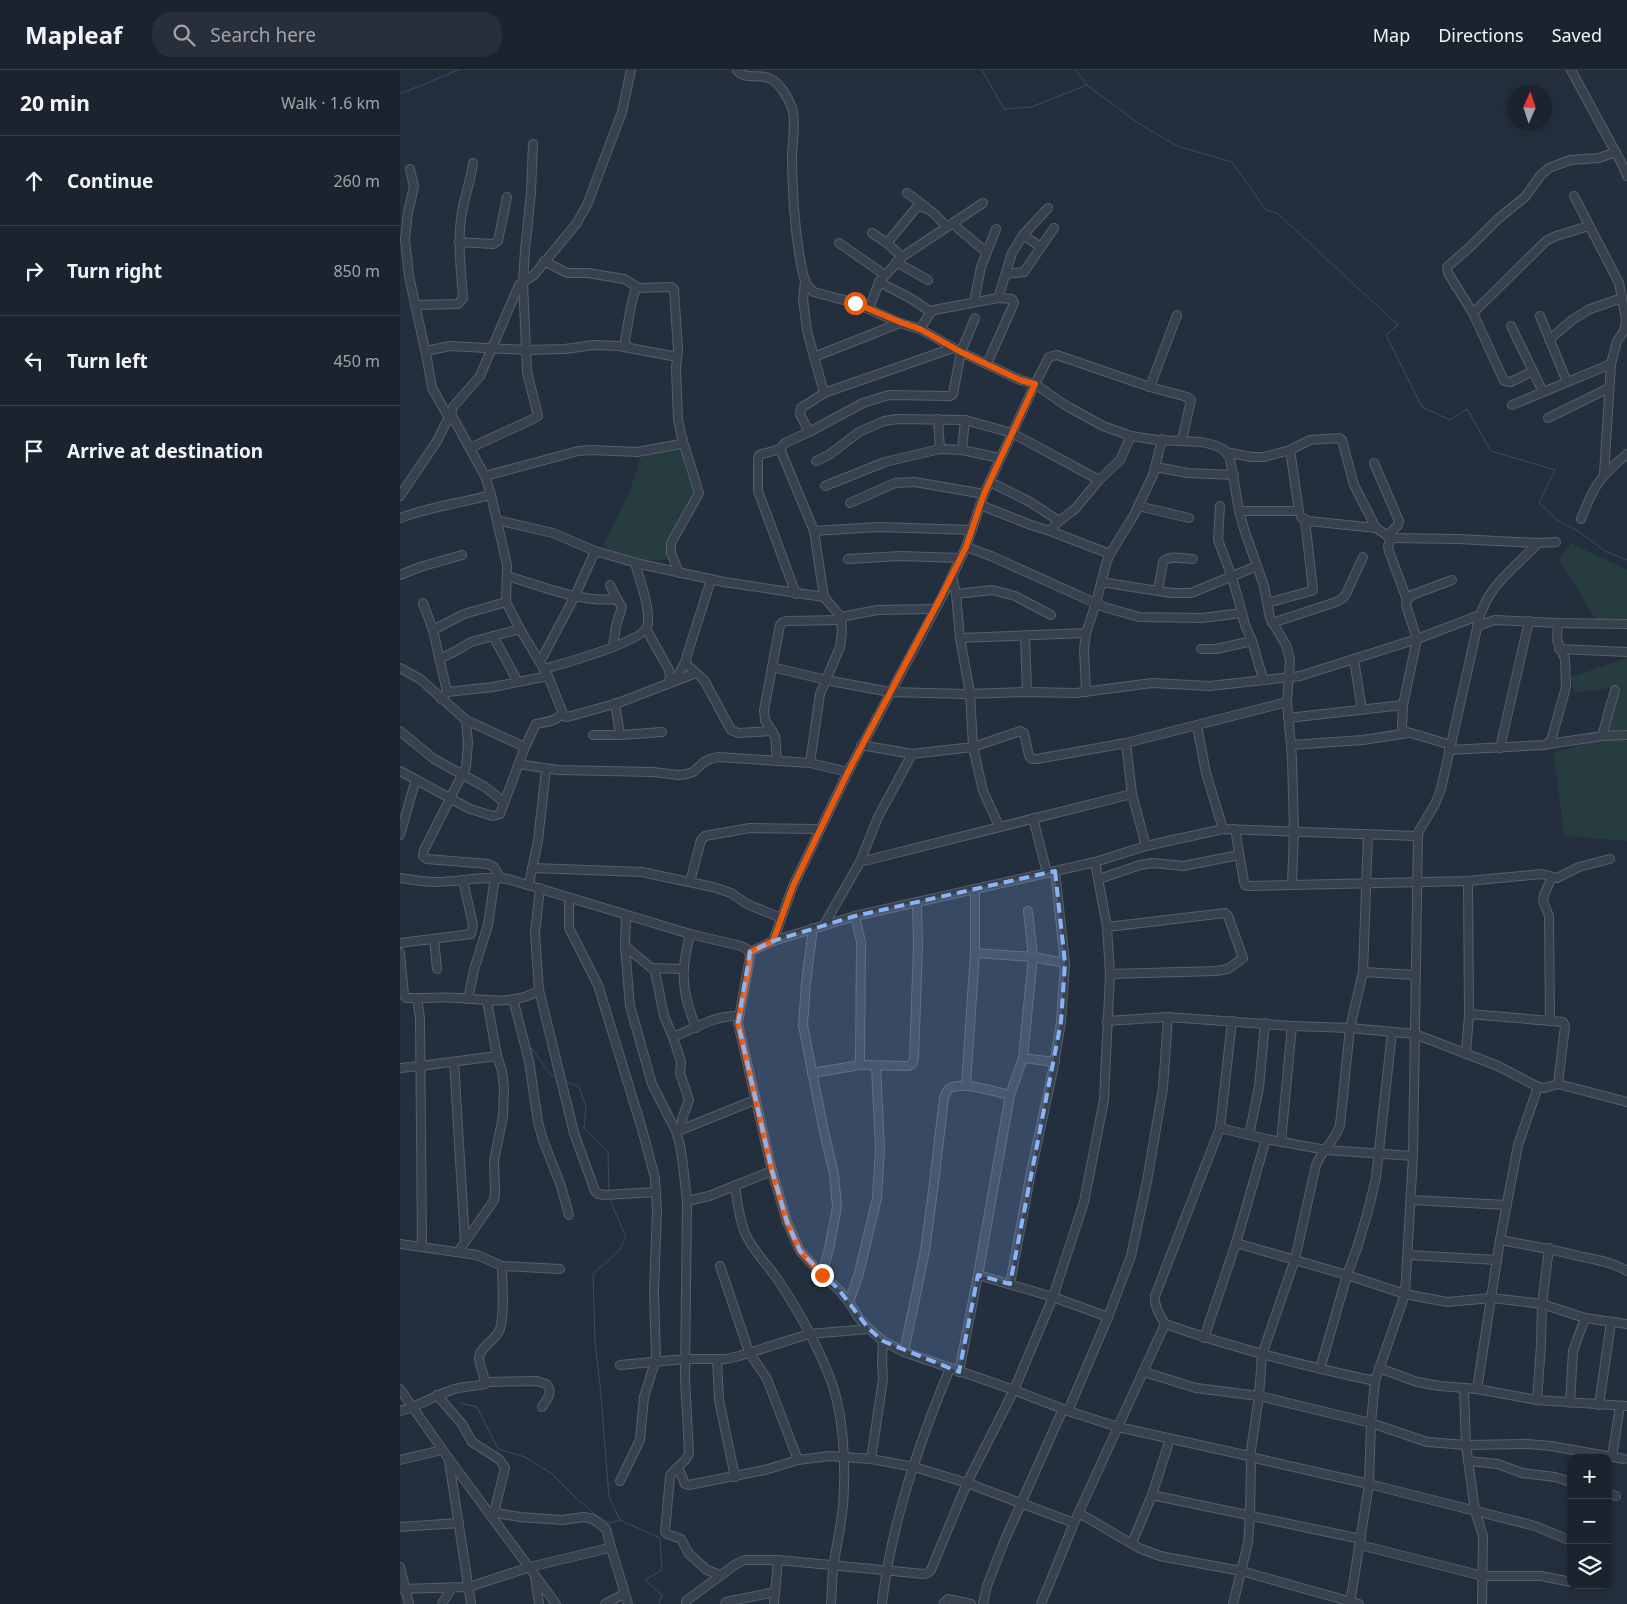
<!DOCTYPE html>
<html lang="en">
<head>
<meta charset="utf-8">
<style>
  :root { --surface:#1b232e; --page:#282f3a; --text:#f1f3f6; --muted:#a0a4aa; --line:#39404a }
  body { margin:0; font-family:"Noto Sans",sans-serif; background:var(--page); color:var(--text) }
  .controls { position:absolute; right:15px; bottom:15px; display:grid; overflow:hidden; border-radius:10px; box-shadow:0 2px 12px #0003 }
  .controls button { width:45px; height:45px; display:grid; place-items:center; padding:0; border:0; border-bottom:1px solid var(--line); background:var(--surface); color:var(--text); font:25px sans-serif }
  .compass { position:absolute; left:1107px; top:15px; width:45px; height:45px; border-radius:50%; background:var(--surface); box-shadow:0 2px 12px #0003; rotate:3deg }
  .stop { position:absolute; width:15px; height:15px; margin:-11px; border:4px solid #ea580c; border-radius:50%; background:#fff }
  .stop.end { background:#ea580c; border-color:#fff; box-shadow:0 1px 5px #0008 }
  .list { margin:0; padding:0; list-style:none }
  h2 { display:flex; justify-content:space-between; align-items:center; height:65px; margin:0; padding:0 20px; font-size:21px }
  h2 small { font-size:16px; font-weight:400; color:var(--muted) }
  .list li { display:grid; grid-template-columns:32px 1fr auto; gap:15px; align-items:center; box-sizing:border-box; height:90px; padding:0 20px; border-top:1px solid var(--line) }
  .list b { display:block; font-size:19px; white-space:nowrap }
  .list em { font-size:16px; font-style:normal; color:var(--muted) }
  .icon { flex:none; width:28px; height:28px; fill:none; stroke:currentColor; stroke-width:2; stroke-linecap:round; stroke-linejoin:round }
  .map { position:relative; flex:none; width:1227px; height:1534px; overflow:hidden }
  header { display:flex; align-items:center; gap:30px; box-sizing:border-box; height:70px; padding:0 25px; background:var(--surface); border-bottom:1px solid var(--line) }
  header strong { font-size:24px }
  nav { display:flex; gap:28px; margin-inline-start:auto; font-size:18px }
  .search { width:350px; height:45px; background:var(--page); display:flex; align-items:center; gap:12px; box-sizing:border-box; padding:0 18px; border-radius:20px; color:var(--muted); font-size:19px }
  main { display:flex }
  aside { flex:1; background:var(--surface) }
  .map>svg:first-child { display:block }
</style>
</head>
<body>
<header>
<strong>Mapleaf</strong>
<div class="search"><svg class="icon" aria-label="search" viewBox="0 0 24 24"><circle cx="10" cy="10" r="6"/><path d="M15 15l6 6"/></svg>Search here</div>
<nav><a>Map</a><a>Directions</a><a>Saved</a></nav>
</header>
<main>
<aside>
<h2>20 min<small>Walk · 1.6 km</small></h2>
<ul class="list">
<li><svg class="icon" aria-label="ahead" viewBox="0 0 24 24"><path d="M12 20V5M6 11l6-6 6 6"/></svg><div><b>Continue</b></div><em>260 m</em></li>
<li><svg class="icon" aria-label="right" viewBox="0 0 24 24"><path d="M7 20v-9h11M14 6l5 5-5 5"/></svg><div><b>Turn right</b></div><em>850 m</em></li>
<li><svg class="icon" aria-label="left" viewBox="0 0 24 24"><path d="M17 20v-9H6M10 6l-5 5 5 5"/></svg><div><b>Turn left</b></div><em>450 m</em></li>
<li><svg class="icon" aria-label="arrive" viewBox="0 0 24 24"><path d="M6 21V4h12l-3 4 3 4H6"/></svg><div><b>Arrive at destination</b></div></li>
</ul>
</aside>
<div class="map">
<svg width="1227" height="1534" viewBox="0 0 1227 1534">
  <rect width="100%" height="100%" fill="#242f3e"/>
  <g fill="#263c3f">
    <path d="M281,375L299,422L265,490H230L203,476C218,446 235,416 241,383Z"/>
    <path d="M1171,473L1227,500V560L1196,549L1159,490Z"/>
    <path d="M1227,588V771L1164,766L1154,683L1206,666L1204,635L1223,616L1176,623L1168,608Z"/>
  </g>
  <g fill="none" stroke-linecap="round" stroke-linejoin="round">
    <g stroke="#394c67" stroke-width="1">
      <path d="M582,0L604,39L631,37L687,15"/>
      <path d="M676,0L687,15L738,53L777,76L832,92L866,140L877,143L998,255L986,265L1022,337L1050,350L1067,339L1091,381L1155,400L1139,433L1157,450L1178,461L1205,481L1227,490"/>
      <path d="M0,24L58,0"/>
      <path d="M129,975L151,1005L157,1008"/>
      <path d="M165,1011L179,1017L186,1037L184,1058L208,1082L209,1122"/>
      <path d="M209,1128L226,1167L219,1181L193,1204L195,1273L200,1314L209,1427L220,1450L260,1468L262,1500L245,1510L262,1525L259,1534"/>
      <path d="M60,1333L77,1337L98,1379L125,1387L151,1403L175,1427L196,1445L209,1453L220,1450"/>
    </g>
    <g stroke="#565f6c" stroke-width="10">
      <g id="minor">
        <path d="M337,0C343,10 359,4 369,8C380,13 388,27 392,38C396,48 393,72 392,84C392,117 394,150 399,183C401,193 402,204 406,213C408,217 410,219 414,222L455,233L500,253L520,259L561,282L620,310L635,314L584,424L566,477L543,525L448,702L393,816L373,871"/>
        <path d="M1171,0L1222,94L1227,106"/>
        <path d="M10,99L14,117L8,142L5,169L9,206L27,289L32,318L49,348"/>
        <path d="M507,123L526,137"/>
        <path d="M1174,126L1219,213L1226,249L1224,261L1217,271L1211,294L1204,404"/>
        <path d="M553,154L586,182"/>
        <path d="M1189,156L1156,166L1146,171L1073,243L1048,203L1047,197L1070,177L1099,148L1125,127L1140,106L1149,98L1170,90L1199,88L1216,82"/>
        <path d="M472,163L487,173L502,187"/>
        <path d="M623,165L641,177"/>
        <path d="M59,172L93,174L98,171L107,127"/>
        <path d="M439,173L485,205"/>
        <path d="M487,173L516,138C527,133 539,149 547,157"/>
        <path d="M144,191L163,201L168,203H188L224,209L239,218L271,217L274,219L278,280L276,298L278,350L282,368L299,423L271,473V483L279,503"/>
        <path d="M496,192L528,210"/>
        <path d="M606,204L624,202L654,158"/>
        <path d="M405,212L403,229L407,261L424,323L401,338L400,344L409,362L385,373L380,379L414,461L424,527"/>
        <path d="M479,212L510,228L531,242"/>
        <path d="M598,228L612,183L623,165L648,138"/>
        <path d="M574,232L581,197L596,159"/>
        <path d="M15,235L58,234L63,228C61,199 57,171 62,142C65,125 71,110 73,93"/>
        <path d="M469,239L479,212L502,187L583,133"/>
        <path d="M1073,243L1104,311L1111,312L1133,301"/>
        <path d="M1140,246L1167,312"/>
        <path d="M1111,256L1143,322"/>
        <path d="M520,259L531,242L534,240L598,228L612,229L614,233L587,294"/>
        <path d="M1149,270L1172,250L1190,239L1222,228"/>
        <path d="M229,278L226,275L225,270L231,236L236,217"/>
        <path d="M26,281L50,276L126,280L165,279L194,275L219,276L277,287"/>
        <path d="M414,287L500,253"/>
        <path d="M750,317L777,245"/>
        <path d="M424,323L553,278"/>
        <path d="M1112,335L1211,294"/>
        <path d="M1148,348L1209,318"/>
        <path d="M538,349L540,379"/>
        <path d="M409,362L463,333L489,325L550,326L553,324L561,282L575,248"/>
        <path d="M782,370L791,330L787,327L750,317L657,285L649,287L635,314L665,335L703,356L731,366L757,370L801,372L814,375L823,379L830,388L839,441L845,462L864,516L870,548L886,575L890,590L887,632L892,688L894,761L892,815"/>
        <path d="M70,378L133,349L138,346L127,302L123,212L125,180L131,122L133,74"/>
        <path d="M380,379L359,385L358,389V421L396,524"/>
        <path d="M562,380L565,350"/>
        <path d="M826,382L851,387H864L890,380L910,370L939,368L942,370L954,415L976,458L991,468L1058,469L1138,473"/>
        <path d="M416,391L429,385L459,362L484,351L498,349L565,350L612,363L699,410"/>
        <path d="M974,393L999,451L998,455L987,466"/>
        <path d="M756,397L787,403L834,405"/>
        <path d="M85,406L178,381L192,380L237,382L281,374L283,371"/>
        <path d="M590,412L630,432L659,451"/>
        <path d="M425,416L485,392L540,379L562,380L600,388"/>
        <path d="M0,426L37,371L50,345"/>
        <path d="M450,433L495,413L515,412L584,424"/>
        <path d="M580,435L631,455L650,461L659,451L675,439L699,410L720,390L731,366"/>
        <path d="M738,436L789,448"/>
        <path d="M820,436L818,470L832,507L842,543"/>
        <path d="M839,441H899L890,380"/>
        <path d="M901,447L908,451L976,458"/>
        <path d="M0,448C29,437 61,433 91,425"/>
        <path d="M1181,449C1194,416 1199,407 1227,384"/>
        <path d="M97,450L153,463L195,481L240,494L324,512L424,527L441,547L442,562L440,577L420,624L410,693"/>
        <path d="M414,461L478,457L572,460"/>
        <path d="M650,461L710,484"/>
        <path d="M991,468L988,476L989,481L1007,530"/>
        <path d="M566,477L591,486L704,537L739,547L802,548L842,543L845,555L852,571L863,609"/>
        <path d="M448,489L500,486L560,488"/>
        <path d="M0,505L20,497L62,485"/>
        <path d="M107,506C142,516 180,533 217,529L222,537L216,556L213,576"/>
        <path d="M552,506L556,524L560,568L570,623L573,677L583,721L599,756"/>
        <path d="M311,510L287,585L286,594L304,610L331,660L338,663L372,661"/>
        <path d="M701,512L771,523H791L857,496"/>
        <path d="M210,515L217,529"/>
        <path d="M758,521L763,492C769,484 783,489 793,489"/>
        <path d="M556,524L592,520L615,526L651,545"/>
        <path d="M23,533L33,560L47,622"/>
        <path d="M867,533L911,521L913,520L905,450"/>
        <path d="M441,547L477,540L535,539"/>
        <path d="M872,553L936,532L943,528L946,524L963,487"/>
        <path d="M1158,553L1227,554"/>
        <path d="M246,559L269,600L270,606L268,614"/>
        <path d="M33,560L64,544L106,532"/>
        <path d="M625,565L627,622"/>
        <path d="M93,566L118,612"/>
        <path d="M560,568L686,563"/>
        <path d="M801,579H816L852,571"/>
        <path d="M1159,579L1227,582"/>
        <path d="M39,589L54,582L71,572L120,559"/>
        <path d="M954,590L962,640"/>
        <path d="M140,592L175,526L195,481"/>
        <path d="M372,597L426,610L490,622L566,624L627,622L676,623L752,613L810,616L900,606L1017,569L1080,545"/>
        <path d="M0,598L20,609L66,650L125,677"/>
        <path d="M144,599C162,594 242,572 247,557C252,542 239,508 235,493"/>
        <path d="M275,611L286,590"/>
        <path d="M686,622L684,579L686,563L696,533L706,494L710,484L734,445L753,405L762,369"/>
        <path d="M41,629L47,622L93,617L148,606"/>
        <path d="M162,645L167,647L171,646L218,633L296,603"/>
        <path d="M888,648L1003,635"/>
        <path d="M66,650L68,673L66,697L24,780L23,786L27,789L88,794L94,797L100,807"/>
        <path d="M797,656L806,703L823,759"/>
        <path d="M0,661L34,689L85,717L104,732"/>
        <path d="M193,665H220L215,633"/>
        <path d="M220,665L262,662"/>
        <path d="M1202,666L1215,620"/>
        <path d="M726,673L732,724L746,776"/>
        <path d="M1149,674L1202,666L1227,665"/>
        <path d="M461,675L512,684L573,677L620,661L624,663L629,686L632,689H637L726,673L887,632"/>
        <path d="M891,675L963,670L1008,663"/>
        <path d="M1051,675L1004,661L1002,657L1003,635L1017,569L1006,535L1007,530L1012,525L1052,510"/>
        <path d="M1100,678L1129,551"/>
        <path d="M1049,680L1145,675L1151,671L1166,617L1165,589L1157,570L1158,553L1095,550L1077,556"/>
        <path d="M377,691L375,666L365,650L364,640L380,555L383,552L387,551L442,550"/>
        <path d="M118,694L158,700L253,702L278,705L287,704L293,702L304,692L310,689L318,687L410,693L448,702"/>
        <path d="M0,701L70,739L93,746L100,744L125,677L136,654C145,652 161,651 162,641L148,606L120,559L106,532L107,495L91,425L85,406L51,344L53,337L80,306L119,215L134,205L176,154L187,135L222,42L231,0"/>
        <path d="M633,748L647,803"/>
        <path d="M835,759L844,812L845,815L850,816L1068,811L1142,804L1157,808L1179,797L1210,789"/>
        <path d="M968,764L963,902L950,958L940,1055C935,1071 922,1080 916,1095L895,1189L862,1285L859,1326L850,1387L969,1414L1135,1456L1171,1471"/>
        <path d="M0,765L16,709"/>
        <path d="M460,792L732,724"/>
        <path d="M132,798L242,802L265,807L313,817L331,823L347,834L381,848"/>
        <path d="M0,808C12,810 24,812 36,812C60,812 83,805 108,809L290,864L341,876C347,879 350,880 350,887L338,953L372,1101L387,1152L400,1181L422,1205L439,1220L449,1232L459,1248L469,1259L483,1271L504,1282L614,1320L668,1341L718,1357L849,1386L851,1390L850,1445L848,1473L833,1534"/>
        <path d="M699,809L740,795L753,793L783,796L839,785"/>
        <path d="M290,812L301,770L305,766L350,758L420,759"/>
        <path d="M129,814L138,771L146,699"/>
        <path d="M140,818L135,863L139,920L174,1063L195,1121L198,1124L205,1125L256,1122"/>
        <path d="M169,828V858L198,915L242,1059L255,1108L257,1141L254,1221L256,1289L244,1327L240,1370L220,1411"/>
        <path d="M226,845L225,876L230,936L252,1014L276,1061L280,1075L283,1095L287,1131L285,1308L289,1383C286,1394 275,1396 270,1406L265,1462L267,1464L281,1469L289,1484L307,1500L320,1505"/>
        <path d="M455,846L461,872L460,995"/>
        <path d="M424,855L460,792L478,747L512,684"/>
        <path d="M707,857L825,843L828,846L843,888L828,899L816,901L710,904"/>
        <path d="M413,858L406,913L403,955L423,1057L434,1104L437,1137L429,1179L422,1205"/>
        <path d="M290,864C288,875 284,888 284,899C282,920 289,939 296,958"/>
        <path d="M34,869L37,899"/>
        <path d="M0,873L71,864L73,855L63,810"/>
        <path d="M225,876L255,901L264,946L273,967L281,992L280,1003L289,1030L282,1049L281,1059"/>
        <path d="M350,882L373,871L455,846L695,792L746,776L823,759L1016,766L1035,734L1041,719L1080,545C1083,538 1086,530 1091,523C1103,504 1123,490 1138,473L1156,472"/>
        <path d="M0,883L4,925L6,928H17L20,948L22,1177"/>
        <path d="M575,883L633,887L665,893"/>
        <path d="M252,898L284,899"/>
        <path d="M963,902L1015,905"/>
        <path d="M17,928C32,928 46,927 61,928C83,930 119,935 139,920"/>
        <path d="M68,929L74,900L88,855L95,807"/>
        <path d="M113,929L129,991L138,1052L143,1070L161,1116L169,1145"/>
        <path d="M1069,944L1163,952L1165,956L1158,1014"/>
        <path d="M707,951L768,947L892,956L950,958L1015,964L1098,996L1138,1017L1144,1018L1158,1014L1227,1032"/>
        <path d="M832,951L820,1058L755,1226C754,1237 760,1245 765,1254C834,1278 904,1296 975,1311"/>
        <path d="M1150,951L1149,846L1143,831L1144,825L1152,807"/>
        <path d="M273,967C294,959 315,945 338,946"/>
        <path d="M1066,983L1069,944L1068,811"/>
        <path d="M623,988L655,992"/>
        <path d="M54,992L65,1171"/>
        <path d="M0,998L20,996L97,986"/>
        <path d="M412,1003L460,995L508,996L512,994L514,989L518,876L517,832"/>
        <path d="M566,1015L575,883V819"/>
        <path d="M820,1058L866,1069L926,1080L1013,1086"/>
        <path d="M278,1061L355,1030"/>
        <path d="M849,1065L859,1017L865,953"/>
        <path d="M881,1072L892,956"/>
        <path d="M335,1115C337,1132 339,1148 345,1163C353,1181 367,1194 378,1210C398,1240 417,1274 430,1308C444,1344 446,1397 443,1436C441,1455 437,1473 434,1492C432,1506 432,1520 431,1534"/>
        <path d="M1011,1130L1107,1135"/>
        <path d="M287,1131L309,1126L372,1101"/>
        <path d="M1100,1170C1128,1175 1156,1180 1183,1187C1199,1190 1214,1193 1227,1201"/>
        <path d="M836,1173L947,1205L1005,1224L1047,1232L1092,1228L1142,1234L1185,1248L1227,1254"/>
        <path d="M0,1174L77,1185L102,1196L160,1199"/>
        <path d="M58,1182L90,1136L94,1130L95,1123L94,1091L103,1046L104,1018L102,1001L97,986L87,931"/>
        <path d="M1008,1185L1097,1190"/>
        <path d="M320,1196L349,1282L367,1309L398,1390"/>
        <path d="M578,1205L653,1227L708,1247"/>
        <path d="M610,1214L631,1102L653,1000L661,952L665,893L655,801"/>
        <path d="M449,1232L459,1203L477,1128L480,1079L476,996"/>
        <path d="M804,1268L836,1173L866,1069"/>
        <path d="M504,1282L525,1181L534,1113L544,1028C546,1024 546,1020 550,1018C564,1011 595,1022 610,1025"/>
        <path d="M317,1289L319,1330L335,1407"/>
        <path d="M220,1295L286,1289H326L339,1286L409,1264L469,1259"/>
        <path d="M979,1298L1017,1312L1040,1316L1077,1319L1137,1330L1227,1336"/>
        <path d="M920,1299L947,1205L957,1178L968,1141L976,1108L992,962"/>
        <path d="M559,1302L578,1205L610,1025L623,988L633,887L628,841"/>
        <path d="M744,1302L796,1318L859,1326L971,1353L1027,1372L1066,1375L1127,1374L1151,1376L1224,1389"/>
        <path d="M85,1312L137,1311L146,1314C154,1322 147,1329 142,1337"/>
        <path d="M0,1319L49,1389L156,1534"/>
        <path d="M1064,1319L1066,1375L1075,1441L1083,1466L1082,1534"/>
        <path d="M1077,1319L1100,1170L1118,1075L1138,1017"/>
        <path d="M37,1325L62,1354L72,1372L100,1390L105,1398L94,1443"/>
        <path d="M1137,1330L1141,1275L1142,1234L1149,1178"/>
        <path d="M1170,1333L1173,1281L1185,1248"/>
        <path d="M1199,1335L1211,1252"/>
        <path d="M0,1341C17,1337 32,1327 49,1321C60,1316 73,1317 85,1314C85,1305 79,1296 79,1287C81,1276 96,1270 100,1259C105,1241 102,1215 102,1196"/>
        <path d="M668,1341L708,1247L731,1186L747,1111L763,1018L768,947"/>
        <path d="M1212,1387L1220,1336"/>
        <path d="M471,1389L483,1309L482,1292L483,1271"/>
        <path d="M0,1390L42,1380"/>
        <path d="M49,1391L71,1534"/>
        <path d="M1068,1391L1098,1394L1122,1403L1155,1407L1171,1412"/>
        <path d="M278,1397L285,1414L289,1415L365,1400L398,1390L429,1386L471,1389L514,1397L567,1413L674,1453"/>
        <path d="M1208,1424L1216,1426"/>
        <path d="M752,1425L961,1469"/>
        <path d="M90,1442L120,1447L162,1450L184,1447L193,1449L206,1459L212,1481"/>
        <path d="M679,1443L739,1478L760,1486L841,1501L959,1534"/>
        <path d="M0,1457L59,1453"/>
        <path d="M732,1473L752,1425L770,1369"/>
        <path d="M960,1475L1083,1506H1141L1171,1512"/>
        <path d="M0,1497L9,1534"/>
        <path d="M135,1506L139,1534"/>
        <path d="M0,1519L69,1517L130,1497L209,1478L212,1481L228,1534"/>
        <path d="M42,1534L52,1517"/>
        <path d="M205,1534L224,1524"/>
        <path d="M286,1534V1531L336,1494L345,1490H378L524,1504L528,1503L531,1500L567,1413L614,1320L653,1227L684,1132L704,1030L710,904L707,857L695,792"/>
        <path d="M325,1534L326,1532L375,1522"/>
        <path d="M374,1534L378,1490"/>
        <path d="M482,1534C491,1454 519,1373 550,1298"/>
        <path d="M543,1534L548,1529L571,1534"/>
        <path d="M583,1534L587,1516L604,1472L663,1339"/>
        <path d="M641,1534L674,1453L765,1254"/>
        <path d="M950,1534L969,1414L971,1353L975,1311L1005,1224L1013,1086L1018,764"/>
      </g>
    </g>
    <use href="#minor" stroke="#38414e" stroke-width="8"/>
  </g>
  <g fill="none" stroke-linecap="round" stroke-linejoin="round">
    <path stroke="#ea580c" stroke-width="6" d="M422,1205L400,1181L387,1152L372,1101L338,953L349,896L350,882L373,871L393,816L448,702L542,525L566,477L584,424L635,314L620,310L561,282L520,259L500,252L455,233"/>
  </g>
  <path fill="#8ab4f8" fill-opacity="0.2" stroke="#8ab4f8" stroke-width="4" stroke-dasharray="10 6" stroke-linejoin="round" d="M655,801L665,893L661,952L610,1214L578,1205L559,1302L483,1271L469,1259L439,1220L400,1181L387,1152L372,1101L338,953L350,882L373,871L455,846Z"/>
</svg>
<div class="controls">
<button>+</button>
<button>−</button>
<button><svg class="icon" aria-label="layers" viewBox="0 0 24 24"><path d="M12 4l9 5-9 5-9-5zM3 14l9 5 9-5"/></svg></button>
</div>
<svg class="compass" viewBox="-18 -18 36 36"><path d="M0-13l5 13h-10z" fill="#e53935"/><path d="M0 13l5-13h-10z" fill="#a0a4aa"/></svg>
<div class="stop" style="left:455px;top:233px"></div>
<div class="stop end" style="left:422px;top:1205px"></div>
</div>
</main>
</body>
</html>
